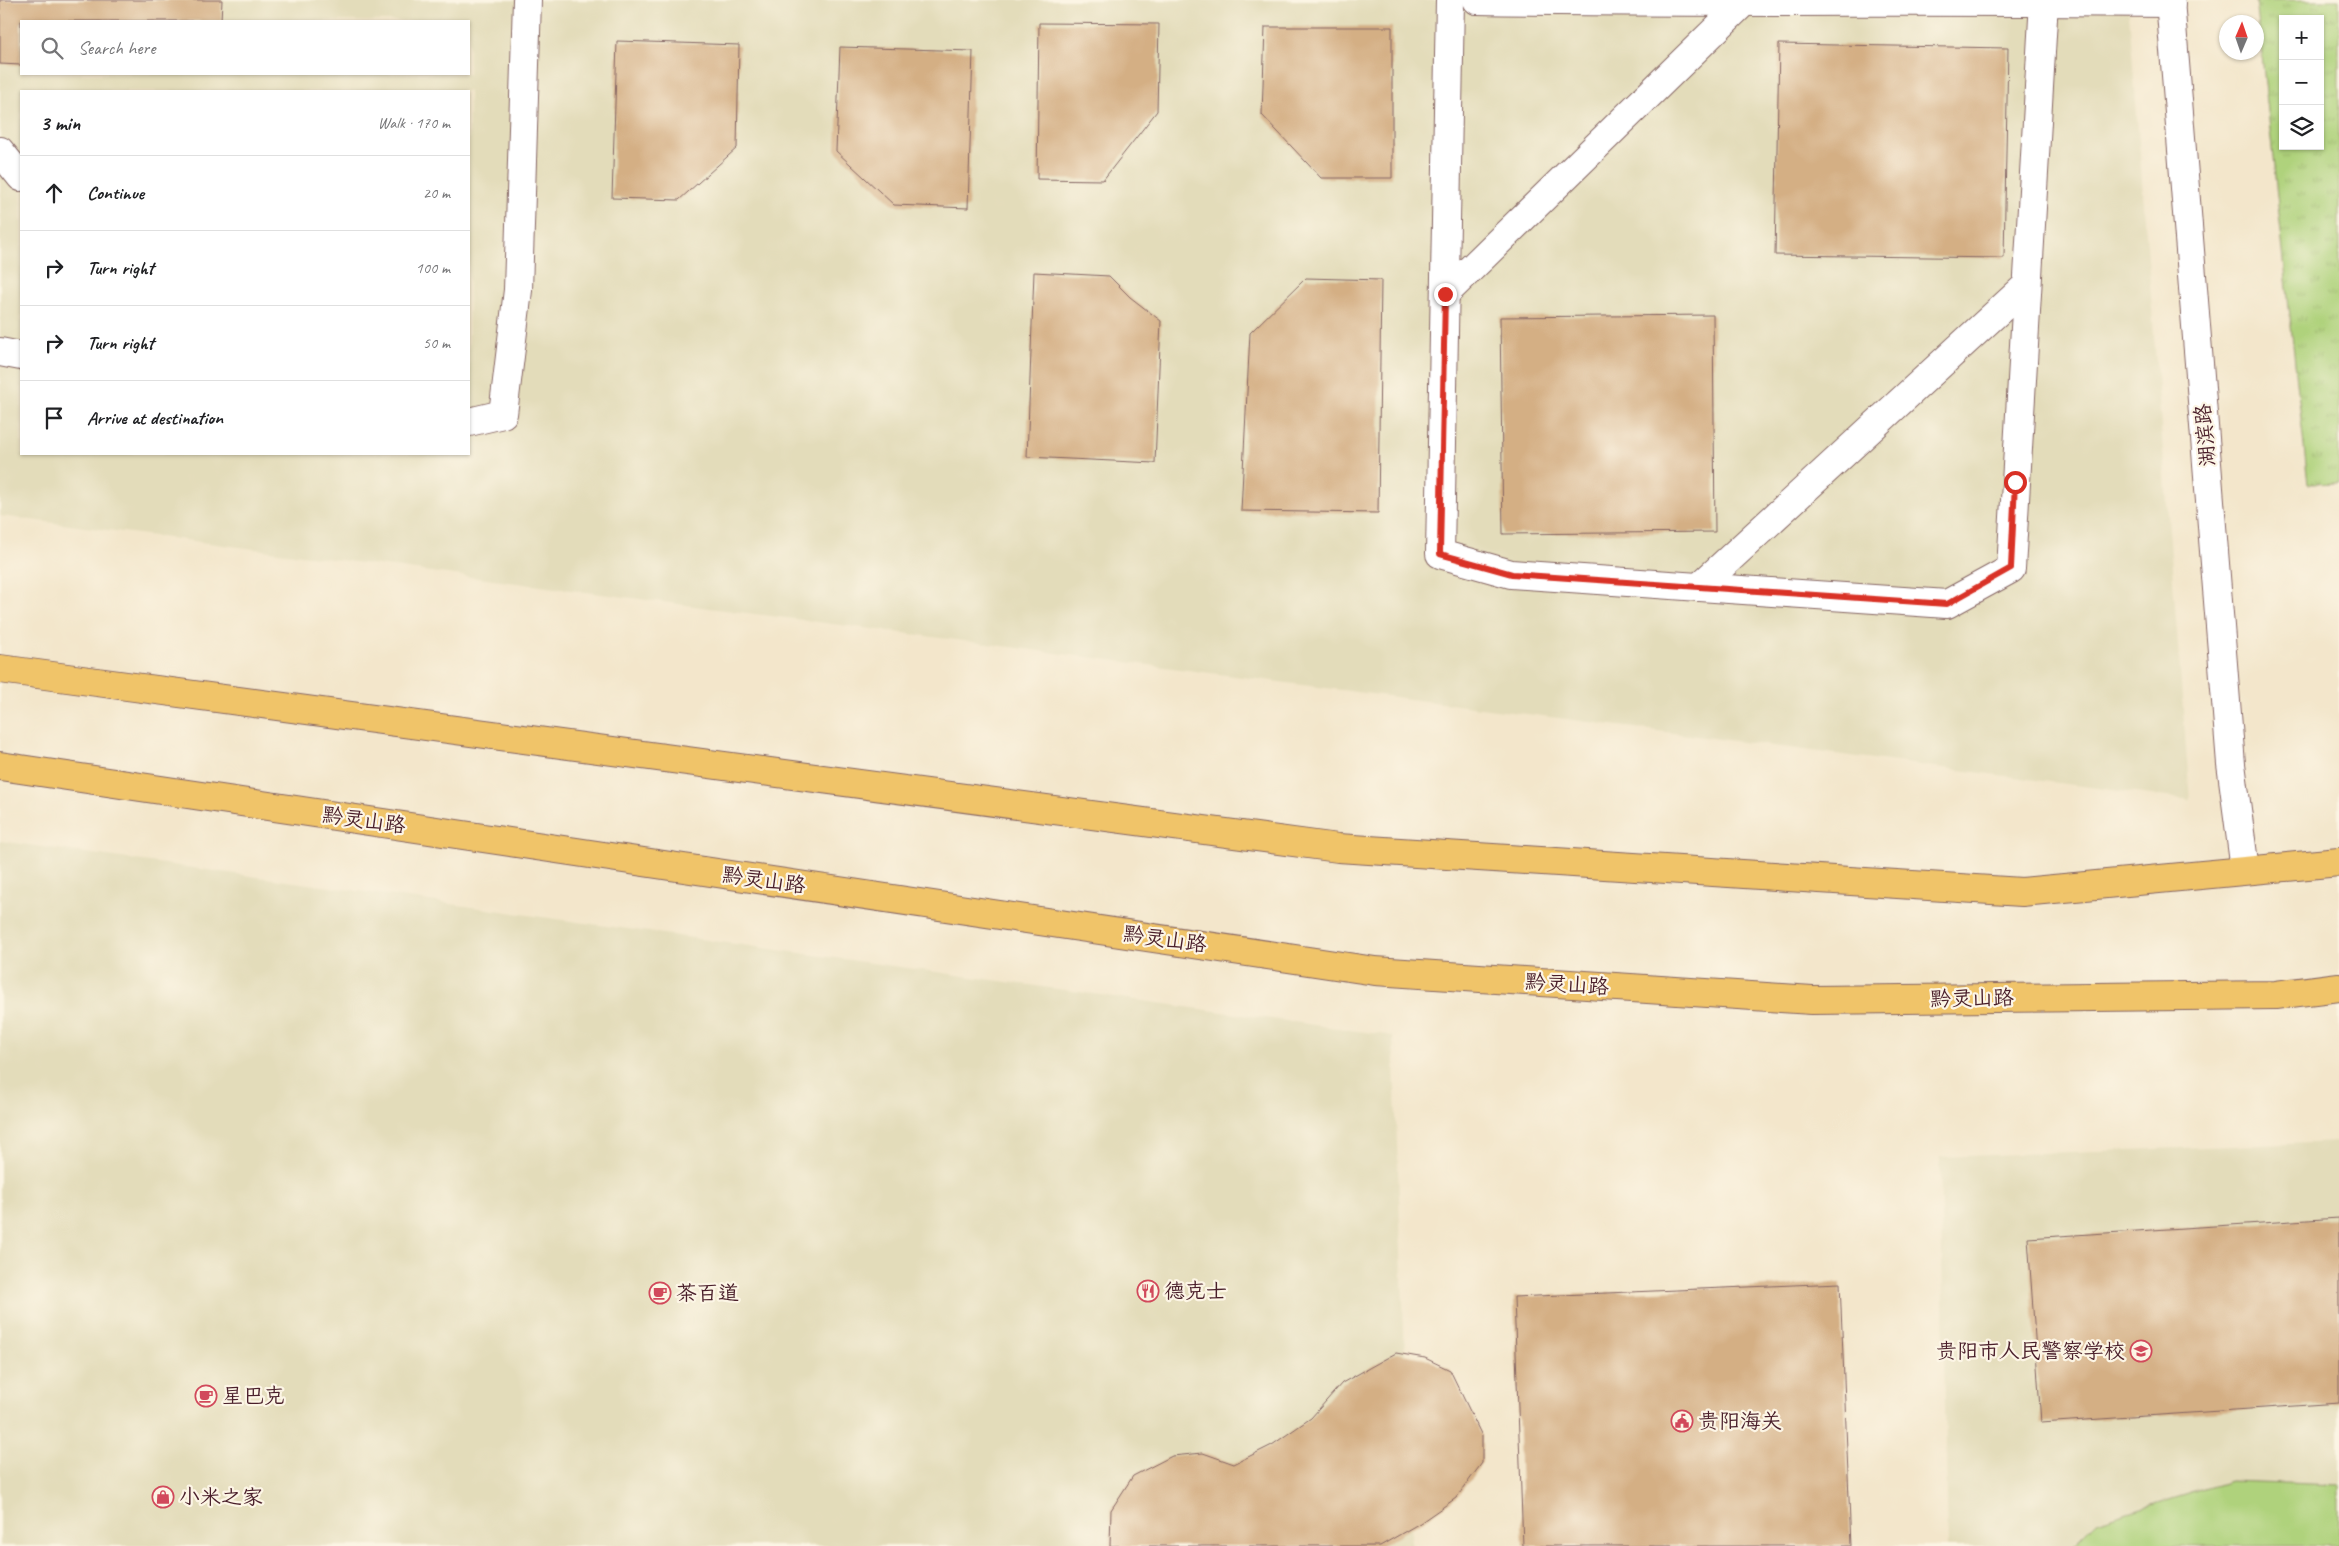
<!DOCTYPE html>
<html lang="en">
<head>
<meta charset="utf-8">
<style>
  :root { --surface:#fff; --page:#f6f6f6; --text:#202124; --muted:#757577; --line:#e0e0e0 }
  body { margin:0; font-family:Caveat,"LXGW WenKai TC",sans-serif; background:var(--page); color:var(--text) }
  .controls { position:absolute; right:15px; top:15px; display:grid; overflow:hidden; border-radius:0px; box-shadow:0 1px 4px #0004 }
  .controls button { width:45px; height:45px; display:grid; place-items:center; padding:0; border:0; border-bottom:1px solid var(--line); background:var(--surface); color:var(--text); font:25px sans-serif }
  .compass { position:absolute; left:2219px; top:15px; width:45px; height:45px; border-radius:50%; background:var(--surface); box-shadow:0 1px 4px #0004; rotate:2deg }
  .stop { position:absolute; width:15px; height:15px; margin:-11px; border:4px solid #d93025; border-radius:50%; background:#fff }
  .stop.end { background:#d93025; border-color:#fff; box-shadow:0 1px 5px #0008 }
  .list { margin:0; padding:0; list-style:none }
  h2 { display:flex; justify-content:space-between; align-items:center; height:65px; margin:0; padding:0 20px; font-size:21px }
  h2 small { font-size:16px; font-weight:400; color:var(--muted) }
  .list li { display:grid; grid-template-columns:32px 1fr auto; gap:15px; align-items:center; box-sizing:border-box; height:75px; padding:0 20px; border-top:1px solid var(--line) }
  .list b { display:block; font-size:19px; white-space:nowrap }
  .list em { font-size:16px; font-style:normal; color:var(--muted) }
  .icon { flex:none; width:28px; height:28px; fill:none; stroke:currentColor; stroke-width:2; stroke-linecap:round; stroke-linejoin:round }
  .map { position:relative; flex:none; width:2339px; height:1546px; overflow:hidden }
  .search { position:absolute; background:var(--surface); box-shadow:0 1px 4px #0004; left:20px; top:20px; width:450px; height:55px; display:flex; align-items:center; gap:12px; box-sizing:border-box; padding:0 18px; border-radius:0px; color:var(--muted); font-size:19px }
  .panel { position:absolute; background:var(--surface); box-shadow:0 1px 4px #0004; left:20px; top:90px; width:450px; height:365px; border-radius:0px }
  .map>svg:first-child { display:block }
</style>
</head>
<body>
<div class="map">
<svg width="2339" height="1546" viewBox="0 0 2339 1546">
  <defs>
    <pattern id="park-tufts" width="24" height="20" patternUnits="userSpaceOnUse" patternTransform="scale(1.25)"><rect width="24" height="20" fill="#afd27b"/><path d="M3 7l-1-3M5 7V3M7 7l1-3M15 17l-1-3M17 17v-4M19 17l1-3" fill="none" stroke="#98b46a"/></pattern>
  </defs>
  <rect width="100%" height="100%" fill="#fcf5e5"/>
  <filter id="ink" filterUnits="userSpaceOnUse"><feTurbulence type="fractalNoise" baseFrequency=".02" numOctaves="2"/><feDisplacementMap in="SourceGraphic" scale="10" xChannelSelector="R" yChannelSelector="G"/><feConvolveMatrix kernelMatrix="1 2 1 2 8 2 1 2 1" color-interpolation-filters="sRGB"/></filter>
  <filter id="wash" filterUnits="userSpaceOnUse"><feTurbulence type="fractalNoise" baseFrequency=".0096" numOctaves="4" result="noise"/><feDisplacementMap in="SourceGraphic" scale="20" xChannelSelector="R" yChannelSelector="G"/><feGaussianBlur stdDeviation="1.12" result="paint"/><feColorMatrix in="noise" values="0 0 0 0 0 0 0 0 0 0 0 0 0 0 0 0 0 1.4 0 .05"/><feComposite in="paint" operator="in"/></filter>
  <g filter="url(#wash)">
    <rect width="100%" height="100%" fill="#f3e6cb"/>
    <g fill="#e3dcba" fill-rule="evenodd">
      <path d="M0,0H2128L2190,800L0,516ZM21,21H469V74H21ZM21,91H469V454H21Z"/>
      <path d="M0,841L1393,1036L1412,1546H0Z"/>
      <path d="M2339,1142V1546H1948L1940,1157Z"/>
    </g>
    <path fill="#afd27b" stroke="#7c7853" d="M2230,1481L2339,1485V1546H2072L2096,1522Z"/>
    <path fill="url(#park-tufts)" stroke="#7c7853" fill-rule="evenodd" d="M2256,0H2339V483L2308,484ZM2283,19H2320V146H2283Z"/>
    <g id="blocks">
      <g fill="#d4af84">
        <path d="M0,0H222L221,21H21V65L0,64Z"/>
        <path d="M1039,23L1159,24L1157,111L1103,180L1037,179Z"/>
        <path d="M1265,27H1392V178H1321L1262,115Z"/>
        <path d="M617,41L739,45L737,148L679,200L612,198Z"/>
        <path d="M1779,44L2008,48L2004,258L1775,255Z"/>
        <path d="M840,47L973,51L968,208L894,205L836,151Z"/>
        <path d="M1034,272L1109,276L1130,297L1161,321L1155,463L1027,457Z"/>
        <path d="M1306,278L1381,280L1378,513L1241,511L1250,333Z"/>
        <path d="M1713,315L1715,532L1503,534L1500,317Z"/>
        <path d="M2339,1218V1403L2041,1423L2028,1238Z"/>
        <path d="M1840,1283L1851,1546H1523L1514,1297Z"/>
        <path d="M1396,1353L1425,1358L1450,1370L1482,1436V1463L1456,1498L1420,1523L1380,1546H1110L1111,1510L1133,1476L1172,1456L1203,1453L1234,1464L1272,1445L1311,1418L1342,1383Z"/>
      </g>
    </g>
  </g>
  <g filter="url(#ink)">
    <use href="#blocks" fill-opacity="0" stroke="#856563" stroke-width="1"/>
    <g fill="none" stroke-linecap="round" stroke-linejoin="round">
      <g stroke="#856563" stroke-width="30">
        <g id="minor">
          <path d="M1450,0L1440,554L1511,574L1947,604L2011,569L2044,1"/>
          <path d="M1477,0C1708,4 1939,0 2171,3"/>
          <path d="M2170,0L2231,764L2245,870"/>
          <path d="M0,151L21,177"/>
          <path d="M1445,294L1744,2"/>
          <path d="M0,352L21,356"/>
          <path d="M469,422L503,414L518,290L527,0"/>
          <path d="M1699,587L2027,285"/>
        </g>
      </g>
      <g stroke="#856563" stroke-width="30">
        <g id="major">
          <path d="M0,669L1338,848L2022,892L2339,862"/>
          <path d="M0,766L1375,971L1812,1000L2276,995L2339,987"/>
        </g>
      </g>
      <use href="#minor" stroke="#fff" stroke-width="28"/>
      <use href="#major" stroke="#f0c469" stroke-width="28"/>
    </g>
  </g>
  <g fill="none" stroke-linecap="round" stroke-linejoin="round" filter="url(#ink)">
    <path stroke="#d93025" stroke-width="6" d="M1445,294L1440,554L1512,574L1947,604L2011,568L2015,482"/>
  </g>
  <defs>
    <g id="restaurant-ring" transform="scale(1.125)"><circle r="9.5" fill="#fcf5e5" stroke="#d1495b" stroke-width="1.5"/><path d="M-5-6h1v4h1v-4h1v4h1v-4h1v5L-1.5 .5V6h-2V.5L-5-1ZM5-6V6H3V1.5H1.5Q1.5-4 5-6Z" fill="#d1495b"/></g>
    <g id="cafe-ring" transform="scale(1.125)"><circle r="9.5" fill="#fcf5e5" stroke="#d1495b" stroke-width="1.5"/><path d="M-5.5-4.5H6V0H3Q3 3.5 0 3.5H-2.5Q-5.5 3.5-5.5 0ZM3-3.2v2h1.7v-2ZM-6 4.5H4V6H-6Z" fill="#d1495b"/></g>
    <g id="school-ring" transform="scale(1.125)"><circle r="9.5" fill="#fcf5e5" stroke="#d1495b" stroke-width="1.5"/><path d="M0-5L7-2L0 1L-7-2ZM-4 1L0 2.5L4 1V4Q0 6-4 4Z" fill="#d1495b"/></g>
    <g id="civic-ring" transform="scale(1.125)"><circle r="9.5" fill="#fcf5e5" stroke="#d1495b" stroke-width="1.5"/><path d="M-.6-6.5H3V-4.5H.6V-3L4-1V1h2V6H-6V1h2V-1L-.6-3ZM-1.2 2.5V6h2.4V2.5Z" fill="#d1495b"/></g>
    <g id="shop-ring" transform="scale(1.125)"><circle r="9.5" fill="#fcf5e5" stroke="#d1495b" stroke-width="1.5"/><path d="M-5-2.5h2.3a2.7 3.5 0 0 1 5.4 0H5L5.5 6h-11ZM-1.5-2.5h3a1.5 2.3 0 0 0-3 0Z" fill="#d1495b"/></g>
  </defs>
  <g fill-rule="evenodd">
    <use href="#restaurant-ring" x="1148" y="1291"/>
    <use href="#cafe-ring" x="660" y="1293"/>
    <use href="#school-ring" x="2141" y="1351"/>
    <use href="#cafe-ring" x="206" y="1396"/>
    <use href="#civic-ring" x="1682" y="1421"/>
    <use href="#shop-ring" x="163" y="1497"/>
  </g>
  <g text-anchor="middle" dominant-baseline="central" stroke-width="4.5" stroke-linejoin="round" paint-order="stroke">
    <g font-size="21" fill="#4a1f2b" stroke="#fcf5e5">
      <text transform="translate(2205 435) rotate(-95)">湖滨路</text>
      <text transform="translate(364 820) rotate(8)">黔灵山路</text>
      <text transform="translate(764 880) rotate(8)">黔灵山路</text>
      <text transform="translate(1165 939) rotate(8)">黔灵山路</text>
      <text transform="translate(1567 984) rotate(4)">黔灵山路</text>
      <text transform="translate(1972 998) rotate(-1)">黔灵山路</text>
    </g>
    <g font-size="21" fill="#4a1f2b" stroke="#fcf5e5" text-anchor="start">
      <text x="1164" y="1291">德克士</text>
      <text x="676" y="1293">茶百道</text>
      <text x="2125" y="1351" text-anchor="end">贵阳市人民警察学校</text>
      <text x="222" y="1396">星巴克</text>
      <text x="1698" y="1421">贵阳海关</text>
      <text x="179" y="1497">小米之家</text>
    </g>
  </g>
</svg>
<div class="controls">
<button>+</button>
<button>−</button>
<button><svg class="icon" aria-label="layers" viewBox="0 0 24 24"><path d="M12 4l9 5-9 5-9-5zM3 14l9 5 9-5"/></svg></button>
</div>
<svg class="compass" viewBox="-18 -18 36 36"><path d="M0-13l5 13h-10z" fill="#e53935"/><path d="M0 13l5-13h-10z" fill="#757577"/></svg>
<div class="stop" style="left:2015px;top:482px"></div>
<div class="stop end" style="left:1445px;top:294px"></div>
<div class="search"><svg class="icon" aria-label="search" viewBox="0 0 24 24"><circle cx="10" cy="10" r="6"/><path d="M15 15l6 6"/></svg>Search here</div>
<section class="panel">
<h2>3 min<small>Walk · 170 m</small></h2>
<ul class="list">
<li><svg class="icon" aria-label="ahead" viewBox="0 0 24 24"><path d="M12 20V5M6 11l6-6 6 6"/></svg><div><b>Continue</b></div><em>20 m</em></li>
<li><svg class="icon" aria-label="right" viewBox="0 0 24 24"><path d="M7 20v-9h11M14 6l5 5-5 5"/></svg><div><b>Turn right</b></div><em>100 m</em></li>
<li><svg class="icon" aria-label="right" viewBox="0 0 24 24"><path d="M7 20v-9h11M14 6l5 5-5 5"/></svg><div><b>Turn right</b></div><em>50 m</em></li>
<li><svg class="icon" aria-label="arrive" viewBox="0 0 24 24"><path d="M6 21V4h12l-3 4 3 4H6"/></svg><div><b>Arrive at destination</b></div></li>
</ul>
</section>
</div>
</body>
</html>
